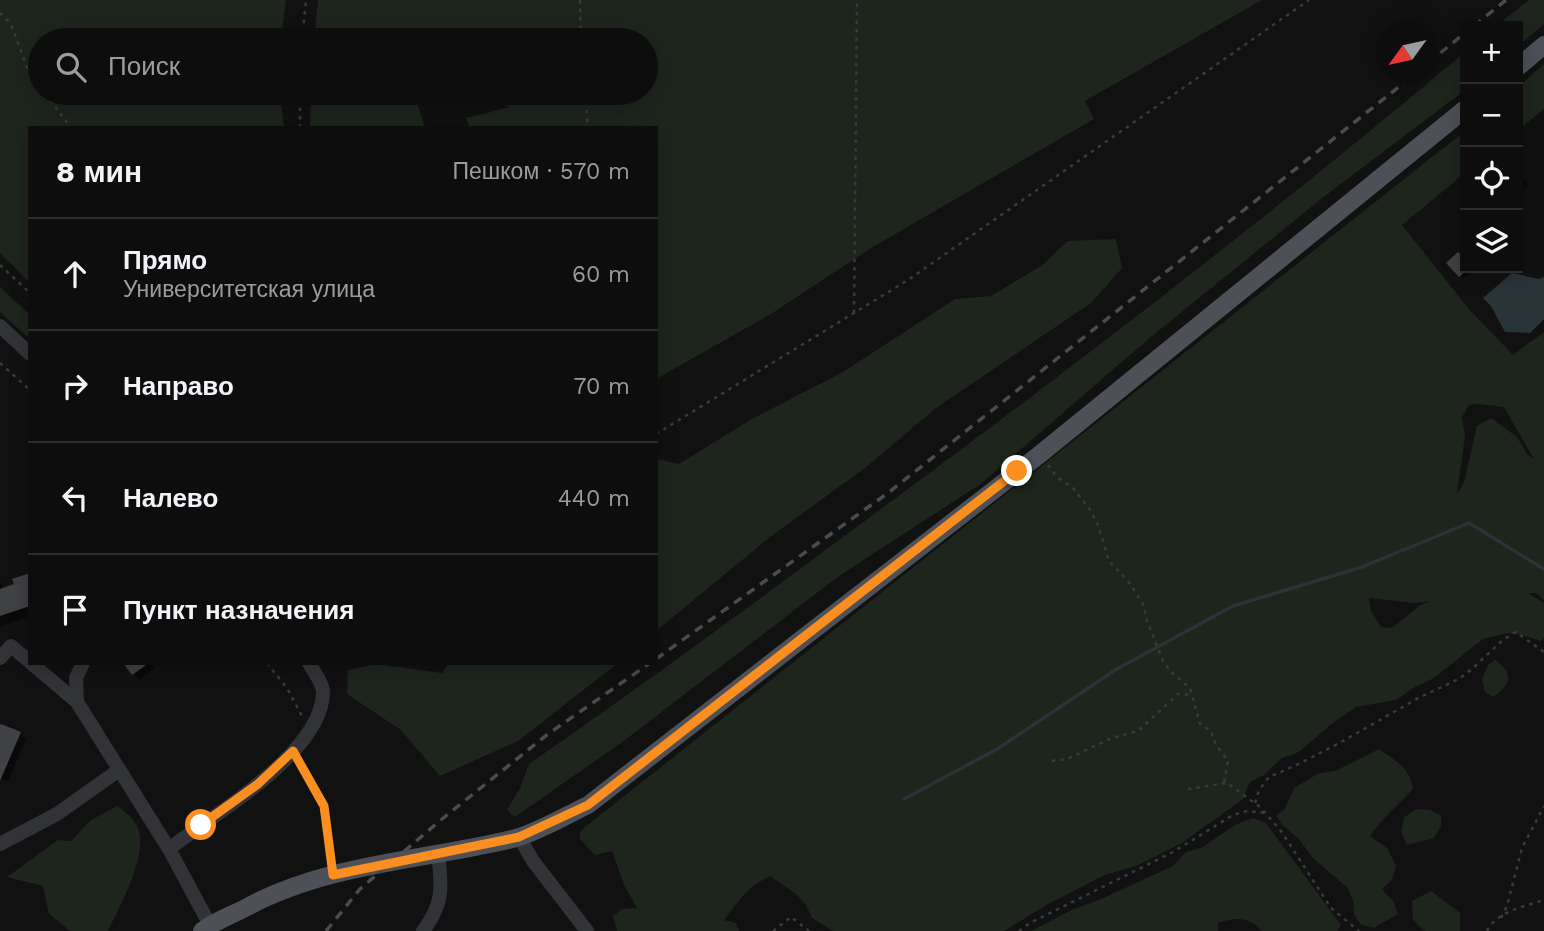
<!DOCTYPE html>
<html lang="ru">
<head>
<meta charset="utf-8">
<style>
  :root { --surface:#0d0d0e; --page:#161617; --text:#f1f3f6; --muted:#9a9c9e; --line:#2d2d2e }
  body { margin:0; font-family:"Work Sans",sans-serif; background:var(--page); color:var(--text) }
  .controls { position:absolute; right:21px; top:21px; display:grid; overflow:hidden; border-radius:0px; box-shadow:0 4px 18px #0003 }
  .controls button { width:63px; height:63px; display:grid; place-items:center; padding:0; border:0; border-bottom:2px solid var(--line); background:var(--surface); color:var(--text); font:35px sans-serif }
  .compass { position:absolute; left:1376px; top:21px; width:63px; height:63px; border-radius:50%; background:var(--surface); box-shadow:0 4px 18px #0003; rotate:237deg }
  .stop { position:absolute; width:21px; height:21px; margin:-16px; border:5px solid #fa8e21; border-radius:50%; background:#fff }
  .stop.end { background:#fa8e21; border-color:#fff; box-shadow:0 2px 7px #0008 }
  .list { margin:0; padding:0; list-style:none }
  h2 { display:flex; justify-content:space-between; align-items:center; height:91px; margin:0; padding:0 28px; font-size:30px }
  h2 small { font-size:23px; font-weight:400; color:var(--muted) }
  .list li { display:grid; grid-template-columns:46px 1fr auto; gap:21px; align-items:center; box-sizing:border-box; height:112px; padding:0 28px; border-top:2px solid var(--line) }
  .list b { display:block; font-size:26px; white-space:nowrap }
  .list p { margin:0; font-size:23px; white-space:nowrap; color:var(--muted) }
  .list em { font-size:23px; font-style:normal; color:var(--muted) }
  .icon { flex:none; width:38px; height:38px; fill:none; stroke:currentColor; stroke-width:2; stroke-linecap:round; stroke-linejoin:round }
  .map { position:relative; flex:none; width:1544px; height:931px; overflow:hidden }
  .search { position:absolute; background:var(--surface); box-shadow:0 4px 18px #0003; left:28px; top:28px; width:630px; height:77px; display:flex; align-items:center; gap:18px; box-sizing:border-box; padding:0 24px; border-radius:38px; color:var(--muted); font-size:26px }
  .panel { position:absolute; background:var(--surface); box-shadow:0 4px 18px #0003; left:28px; top:126px; width:630px; height:539px; border-radius:0px }
  .map>svg:first-child { display:block }
</style>
</head>
<body>
<div class="map">
<svg width="1544" height="931" viewBox="0 0 1544 931">
  <rect width="100%" height="100%" fill="#111112"/>
  <g fill="#1d251d" fill-rule="evenodd">
    <path d="M0,0H286L281,40H40V93H280L284,128H30V283L0,253Z"/>
    <path d="M318,0H1262L1085,101L1094,119L871,248L771,314L656,379V128H470L466,118L510,107L490,96V93H646V40H465L455,29H438L424,40H314Z"/>
    <path d="M1529,0H1544V24L1518,46V26H1496Z"/>
    <path d="M1465,52V90L1321,199L1146,341L982,483L839,576L621,743L515,817L507,810L520,788L529,764C660,673 788,578 916,483C1103,344 1287,202 1465,52Z"/>
    <path d="M1544,64V109L1518,130V87Z"/>
    <path d="M311,93H414L425,128H310Z"/>
    <path d="M1465,131V173L1402,225L1469,309L1513,355L1544,332V600L1536,593H1528L1544,603V638L1541,641L1522,635L1507,633L1483,639L1434,678L1415,687L1396,700L1356,707L1330,725L1299,752L1282,758L1264,775L1250,782L1243,799L1182,843L1136,866L1105,875L1050,903L1004,931H833L812,918L806,905L796,894L770,876C748,886 738,902 724,920L736,923L739,931H617L613,916L622,909L637,908L624,885L612,851L595,855L580,839V831ZM1478,404L1504,407L1534,459L1527,454L1517,437L1491,418L1477,426L1464,482L1457,494L1465,436L1462,417L1469,405ZM1369,598L1416,603L1430,601L1419,606L1392,628L1381,627L1371,611Z"/>
    <path d="M1116,239L1122,268L1091,303L936,408L865,468L770,537L656,631V459L679,464L750,420L843,372L955,299L991,296L1041,266L1068,241Z"/>
    <path d="M0,287L30,315V339L0,312Z"/>
    <path d="M1495,660C1514,673 1511,685 1493,697L1485,692L1482,679L1488,665Z"/>
    <path d="M449,663H618L518,741L440,776L401,730L347,694L348,670L377,664L442,673Z"/>
    <path d="M1379,749C1396,761 1410,768 1413,789C1398,805 1381,819 1370,836L1387,848L1396,866L1392,880L1382,889L1393,901L1398,914L1374,928L1361,925L1354,914L1353,901L1348,888L1313,858L1298,838L1282,825L1276,815L1284,810L1294,788L1319,773L1335,771Z"/>
    <path d="M117,806C126,812 136,820 139,831C146,859 120,906 108,931H70L49,914L43,886L7,877L58,840L71,841L91,820Z"/>
    <path d="M1416,809L1430,810L1441,816V826L1434,838L1407,845L1401,832L1404,818Z"/>
    <path d="M1253,818L1266,823L1341,925L1337,931H1262C1249,916 1235,917 1218,923V931H1031L1074,909L1099,900L1173,866L1186,852L1203,847L1235,825Z"/>
    <path d="M1431,891L1460,913V931H1425L1413,920L1412,901Z"/>
  </g>
  <path fill="#293438" d="M1512,273L1539,279L1544,277V319L1530,333L1505,332L1491,306L1483,298Z"/>
  <g fill="#0007">
    <path d="M1518,171L1529,185L1518,194Z"/>
    <path d="M1458,254L1465,262V268H1471L1473,270L1463,279L1449,263Z"/>
    <path d="M30,575V616L0,626V580L3,590L16,585Z"/>
    <path d="M126,663H156L153,666L155,668L139,680Z"/>
    <path d="M2,726L20,734L26,739L8,781L0,778Z"/>
  </g>
  <g fill="none" stroke-linecap="round" stroke-linejoin="round">
    <path stroke="#293438" stroke-width="3.5" d="M904,799L999,748L1115,670L1233,606L1362,567L1469,523L1544,569"/>
  </g>
  <g fill="#404145">
    <path d="M1458,252L1465,260V268H1469L1459,277L1446,263Z"/>
    <path d="M30,573V606L0,616V589L14,584L12,579Z"/>
    <path d="M123,663H149L132,675Z"/>
    <path d="M1,724L21,732L0,781V725Z"/>
  </g>
  <g fill="none" stroke-linecap="round" stroke-linejoin="round">
    <g stroke="#383b3e" stroke-width="2.5" stroke-dasharray="3.5 5" stroke-linecap="butt">
      <path d="M580,0L581,40"/>
      <path d="M0,13L11,24L28,70L40,87"/>
      <path d="M302,40L306,0"/>
      <path d="M45,93L71,128"/>
      <path d="M585,93L588,128"/>
      <path d="M300,128V93"/>
      <path d="M0,265L30,293"/>
      <path d="M854,313L857,0"/>
      <path d="M0,363L30,390"/>
      <path d="M656,434L908,280L1309,0"/>
      <path d="M1048,465L1057,477L1073,488L1091,511L1098,525L1109,561L1128,581L1143,604L1147,621L1163,661L1172,673L1190,688L1200,724L1211,731L1216,745L1228,761L1224,783"/>
      <path d="M267,663L287,688L303,718"/>
      <path d="M1052,761L1067,759L1112,738L1138,731L1178,694L1192,695"/>
      <path d="M300,763L324,806L332,862"/>
      <path d="M1188,789L1227,783L1260,807L1281,831L1331,908L1359,931"/>
      <path d="M1255,803L1259,790L1269,777C1320,756 1367,727 1415,700C1429,692 1444,687 1458,679C1480,666 1494,643 1516,632L1544,652"/>
      <path d="M1501,918L1507,906L1522,848L1544,806"/>
      <path d="M773,931L791,917L809,931"/>
      <path d="M1019,931L1030,923L1173,852L1233,815L1247,811L1266,813"/>
      <path d="M1487,931C1496,912 1525,906 1544,900"/>
    </g>
    <g stroke="#323337" stroke-width="14">
      <path d="M0,326L30,354"/>
      <path d="M0,658L11,646L30,662"/>
      <path d="M31,663L77,702L169,849L210,925"/>
      <path d="M77,702L76,678L83,663"/>
      <path d="M519,837L533,861L587,931"/>
      <path d="M0,844L57,814L119,770"/>
      <path d="M169,849C212,815 323,753 323,692C323,683 313,671 309,663"/>
      <path d="M423,931C444,904 442,885 438,853"/>
    </g>
    <g stroke="#4d5157" stroke-width="18">
      <path d="M1518,67L1544,45"/>
      <path d="M202,931C220,918 231,916 249,906C330,863 427,860 516,838C540,831 565,816 588,805L1039,455L1465,109"/>
    </g>
    <g stroke="#484c51" stroke-width="3.5" stroke-dasharray="9 7" stroke-linecap="butt">
      <path d="M1474,26L1506,0"/>
      <path d="M1428,63L1465,33"/>
      <path d="M656,659L888,493L1415,74"/>
      <path d="M326,931L360,889L442,819L548,734L650,663"/>
    </g>
  </g>
  <g fill="none" stroke-linecap="round" stroke-linejoin="round">
    <path stroke="#fa8e21" stroke-width="9" d="M201,825L258,784L293,751L324,806L333,875L519,837L588,805L1017,471"/>
  </g>
</svg>
<div class="controls">
<button>+</button>
<button>−</button>
<button><svg class="icon" aria-label="locate" viewBox="0 0 24 24"><circle cx="12" cy="12" r="6"/><path d="M12 2v4M12 18v4M2 12h4M18 12h4"/></svg></button>
<button><svg class="icon" aria-label="layers" viewBox="0 0 24 24"><path d="M12 4l9 5-9 5-9-5zM3 14l9 5 9-5"/></svg></button>
</div>
<svg class="compass" viewBox="-18 -18 36 36"><path d="M0-13l5 13h-10z" fill="#e53935"/><path d="M0 13l5-13h-10z" fill="#9a9c9e"/></svg>
<div class="stop" style="left:201px;top:825px"></div>
<div class="stop end" style="left:1017px;top:471px"></div>
<div class="search"><svg class="icon" aria-label="search" viewBox="0 0 24 24"><circle cx="10" cy="10" r="6"/><path d="M15 15l6 6"/></svg>Поиск</div>
<section class="panel">
<h2>8 мин<small>Пешком · 570 m</small></h2>
<ul class="list">
<li><svg class="icon" aria-label="ahead" viewBox="0 0 24 24"><path d="M12 20V5M6 11l6-6 6 6"/></svg><div><b>Прямо</b><p>Университетская улица</p></div><em>60 m</em></li>
<li><svg class="icon" aria-label="right" viewBox="0 0 24 24"><path d="M7 20v-9h11M14 6l5 5-5 5"/></svg><div><b>Направо</b></div><em>70 m</em></li>
<li><svg class="icon" aria-label="left" viewBox="0 0 24 24"><path d="M17 20v-9H6M10 6l-5 5 5 5"/></svg><div><b>Налево</b></div><em>440 m</em></li>
<li><svg class="icon" aria-label="arrive" viewBox="0 0 24 24"><path d="M6 21V4h12l-3 4 3 4H6"/></svg><div><b>Пункт назначения</b></div></li>
</ul>
</section>
</div>
</body>
</html>
